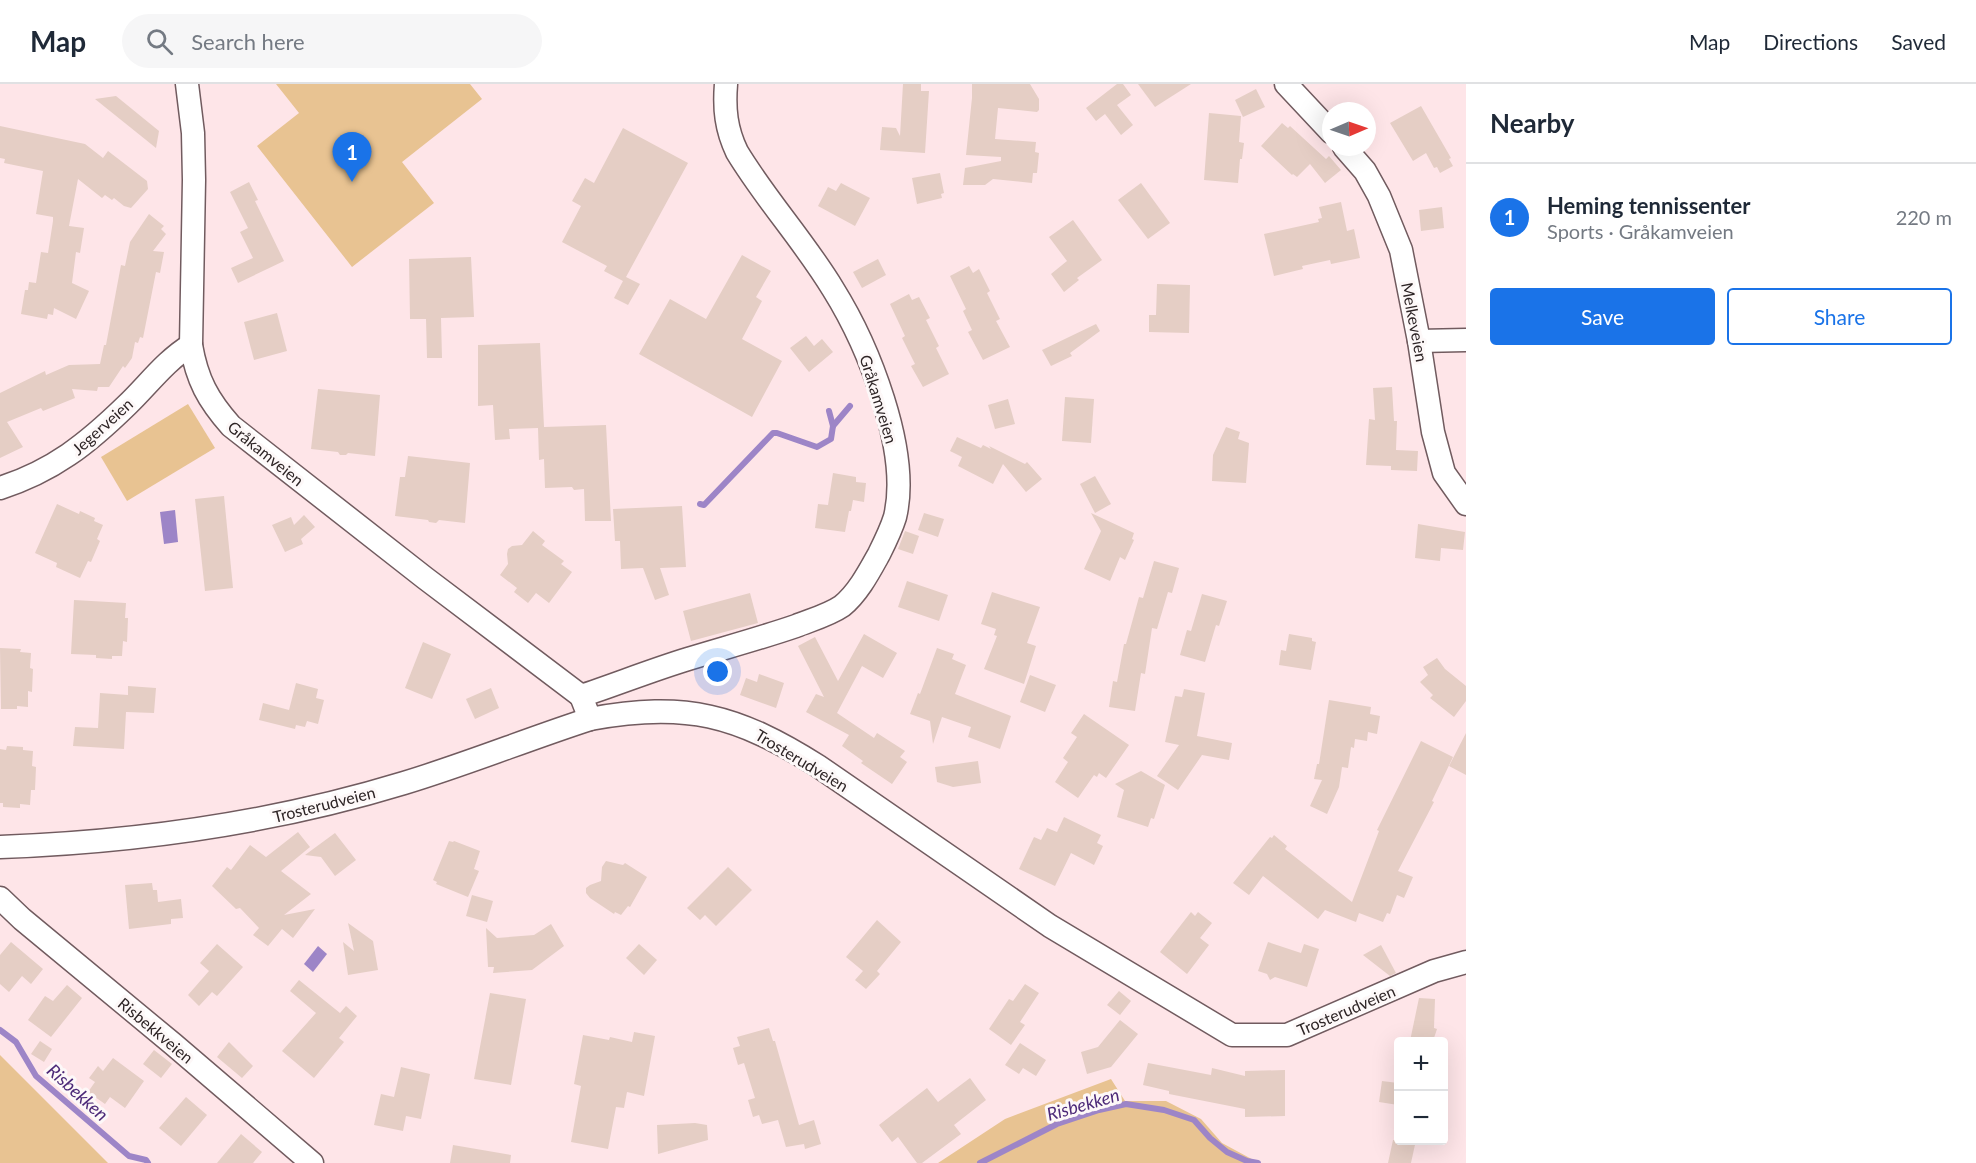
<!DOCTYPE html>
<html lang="en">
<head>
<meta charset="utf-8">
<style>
  :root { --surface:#fff; --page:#f6f6f7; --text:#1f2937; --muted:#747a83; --line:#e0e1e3; --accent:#1a73e8 }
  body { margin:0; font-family:Lato,sans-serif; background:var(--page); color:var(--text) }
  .controls { position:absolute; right:18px; bottom:18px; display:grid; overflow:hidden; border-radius:6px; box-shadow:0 6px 24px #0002 }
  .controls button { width:54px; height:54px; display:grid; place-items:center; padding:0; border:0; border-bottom:2px solid var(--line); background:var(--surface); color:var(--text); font:30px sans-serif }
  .compass { position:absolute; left:1322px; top:18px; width:54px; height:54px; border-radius:50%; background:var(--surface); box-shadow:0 6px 24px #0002; rotate:88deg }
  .you { position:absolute; left:718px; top:588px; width:21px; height:21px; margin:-15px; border:4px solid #fff; border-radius:50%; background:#1a73e8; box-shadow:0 0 0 9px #1a73e833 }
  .badge { display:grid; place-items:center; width:39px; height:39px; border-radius:50%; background:var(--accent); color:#fff; font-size:20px; font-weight:700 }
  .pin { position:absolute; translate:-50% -50px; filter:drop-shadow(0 2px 3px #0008) }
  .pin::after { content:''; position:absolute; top:32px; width:21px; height:18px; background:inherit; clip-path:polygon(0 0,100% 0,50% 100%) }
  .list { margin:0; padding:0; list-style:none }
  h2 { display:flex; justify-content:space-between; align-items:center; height:78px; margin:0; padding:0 24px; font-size:26px }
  h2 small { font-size:20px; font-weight:400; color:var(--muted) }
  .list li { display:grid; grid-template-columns:39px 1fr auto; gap:18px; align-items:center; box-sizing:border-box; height:108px; padding:0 24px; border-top:2px solid var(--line) }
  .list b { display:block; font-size:22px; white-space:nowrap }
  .list p { margin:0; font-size:20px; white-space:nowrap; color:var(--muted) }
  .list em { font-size:20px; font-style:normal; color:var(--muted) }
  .actions { display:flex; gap:12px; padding:18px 24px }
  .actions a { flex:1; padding:14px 0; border:2px solid var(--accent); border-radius:6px; text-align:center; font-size:21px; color:var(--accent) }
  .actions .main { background:var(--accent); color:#fff }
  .icon { flex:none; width:33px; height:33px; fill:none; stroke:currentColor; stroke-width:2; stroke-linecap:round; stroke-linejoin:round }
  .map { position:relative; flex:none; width:1466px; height:1079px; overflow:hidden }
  header { display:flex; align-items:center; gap:36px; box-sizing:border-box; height:84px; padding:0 30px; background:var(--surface); border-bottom:2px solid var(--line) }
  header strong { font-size:28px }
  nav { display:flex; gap:33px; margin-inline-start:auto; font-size:21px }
  .search { width:420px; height:54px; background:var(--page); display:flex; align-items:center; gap:15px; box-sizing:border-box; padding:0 21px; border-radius:33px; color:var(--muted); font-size:22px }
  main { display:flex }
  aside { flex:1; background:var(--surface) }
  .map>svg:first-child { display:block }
</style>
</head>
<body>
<header>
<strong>Map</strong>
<div class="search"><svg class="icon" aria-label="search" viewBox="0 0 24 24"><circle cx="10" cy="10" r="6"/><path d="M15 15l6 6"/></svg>Search here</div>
<nav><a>Map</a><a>Directions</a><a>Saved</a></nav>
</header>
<main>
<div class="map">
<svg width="1466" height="1079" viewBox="0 0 1466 1079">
  <rect width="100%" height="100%" fill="#fee5e8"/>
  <g fill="#e8c392">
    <path d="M276,0H470L482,15L402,78L434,119L352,183L257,62L299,29Z"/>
    <path d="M188,320L215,364L127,417L101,373Z"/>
    <path d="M0,971L108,1079H0Z"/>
    <path d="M1111,995L1125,1017H1166L1201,1035L1222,1059L1259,1079H938L1005,1035Z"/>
  </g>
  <g fill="#9d85c7">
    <path d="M175,426L178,458L164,460L160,428Z"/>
    <path d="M318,862L327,870L313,888L304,880Z"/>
  </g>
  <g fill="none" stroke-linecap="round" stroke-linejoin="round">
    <g stroke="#9d85c7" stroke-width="6">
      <path d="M829,327L833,342"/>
      <path d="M700,420L704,421L773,349H777L817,363L831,355L833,342L850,322"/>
      <path d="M0,946L16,958L36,992L129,1072L146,1076L148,1079"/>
      <path d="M980,1079L1057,1040L1099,1026L1126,1020L1164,1026L1194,1036L1210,1054L1227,1068L1247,1077L1258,1079"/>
    </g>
  </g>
  <g fill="#e5cec5">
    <path d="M903,0H921V7H929L925,69L880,66L882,43L896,44L900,52Z"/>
    <path d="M972,0H1030L1039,15V26L1037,28L998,24L995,55L1036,58L1035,68L1039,69L1037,89H1033L1032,99L993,95L985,101H963L965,84L1001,77V73L966,71L972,14Z"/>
    <path d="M1117,0H1123L1131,11L1117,21L1133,41L1121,51L1105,30L1096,37L1086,24Z"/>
    <path d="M1138,0H1191L1155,23Z"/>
    <path d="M1256,5L1265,23L1243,33L1235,16Z"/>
    <path d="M116,12L159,47L156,64L95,15Z"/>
    <path d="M1421,22L1451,74L1449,75L1453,82L1440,89L1437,83L1434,84L1426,69L1413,77L1390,39Z"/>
    <path d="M1209,29L1241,32L1239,58L1244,59L1242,75H1240L1238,99L1204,96Z"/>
    <path d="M1282,39L1288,44L1290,42L1326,75L1329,72L1341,86L1325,99L1310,80L1297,93L1293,90L1292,91L1261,62Z"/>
    <path d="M0,42L85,60L103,74L108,67L147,97L148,105L131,124L124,122L114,114L112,116L105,111L102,114L78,95L69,142L84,144L80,169L76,168L72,199L89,207L76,235L54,224L53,231L48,230L47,235L21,230L25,206H28L29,198L36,199L41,168L48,169L53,137V133L36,130L43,87L4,79L5,75L0,74Z"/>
    <path d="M623,44L688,79L626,193L640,200L628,221L614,214L623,197L604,187L607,182L562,158L581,122L572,117L585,94L594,99Z"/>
    <path d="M940,89L944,109L941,110L942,114L917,120L912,94Z"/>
    <path d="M249,98L258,116L255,117L284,177L238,199L231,184L253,174L240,148L248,144L230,108Z"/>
    <path d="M841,99L870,114L855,142L818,122L828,103L836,107Z"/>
    <path d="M1141,99L1170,139L1148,155L1118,116Z"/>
    <path d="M1341,118L1347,147L1354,145L1360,174L1331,180L1330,176L1302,182L1303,185L1274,192L1264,150L1319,138L1318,135L1322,134L1319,123Z"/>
    <path d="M1442,123L1444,144L1421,147L1419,126Z"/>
    <path d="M149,130L164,142L161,145L166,150L153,167L164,168L160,189L156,188L143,254L140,253L138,259L135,258L132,274L125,284L123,282L109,303H98L97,307L72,305L75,314L43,327L41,324L7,338L23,363L0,374V309L45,287L46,291L69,281L100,280L104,261H106L121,181L125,182L130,158Z"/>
    <path d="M1073,136L1102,176L1077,194L1079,196L1064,208L1051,190L1067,177L1049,153Z"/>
    <path d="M742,171L771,187L756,213L762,217L742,255L782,277L752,333L639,270L670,215L706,235Z"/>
    <path d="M471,173L474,233L441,234L442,274H427L426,235H410L409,175Z"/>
    <path d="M878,175L886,191L862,204L853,188Z"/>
    <path d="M969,182L973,189L979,185L990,207L987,209L1000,235L996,237L1010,263L983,276L968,248L972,246L963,227L966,225L950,192Z"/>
    <path d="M1157,200L1190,201L1189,249L1149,248V231H1156Z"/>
    <path d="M909,210L912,216L919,213L930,234L926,236L939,262L936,264L949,290L923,303L911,282L915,280L902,254L905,252L890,220Z"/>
    <path d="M277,229L287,267L254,276L244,238Z"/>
    <path d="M1096,240L1100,247L1070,269L1072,272L1051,282L1042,266Z"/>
    <path d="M806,252L814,262L822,255L833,268L809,288L790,264Z"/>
    <path d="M540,259L544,343L606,341L611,437H585L584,405L574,406L572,403L545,404L544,375L539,376L538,344L509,345L510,355L495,356L493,321L478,322V261Z"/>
    <path d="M1392,303L1394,337H1397L1396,366L1418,367L1417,387L1391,386V382L1366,381L1369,335L1375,336L1373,304Z"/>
    <path d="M318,305L380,311L375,372L348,369L346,371H340L338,368L311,365Z"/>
    <path d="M1065,313L1094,315L1091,359L1062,357Z"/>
    <path d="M1008,315L1015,340L995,345L988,321Z"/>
    <path d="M1226,343L1240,348L1238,355L1249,359L1246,399L1212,397L1213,371Z"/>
    <path d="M957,353L981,364L983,361L991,365L989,362L1025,380L1027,378L1042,395L1026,408L1003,380L993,400L958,382L962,373L950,367Z"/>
    <path d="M408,372L470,379L465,439L439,436L436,439L429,438L428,436L395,432L400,393H405Z"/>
    <path d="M833,389L856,393V398L866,399L864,418L853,416L851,427H849L845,448L815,444L818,420L828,421Z"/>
    <path d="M1095,392L1111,420L1095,429L1080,400Z"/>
    <path d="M224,412L233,504L205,507L195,415Z"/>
    <path d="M57,420L79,430L80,427L95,434L94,437L103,441L97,455L100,457L91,478L88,477L80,494L56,483L57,479L35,469Z"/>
    <path d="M682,422L686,483L660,484L669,511L655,516L643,484L621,485L620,457H615L613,425Z"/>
    <path d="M924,429L944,435L938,453L918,446Z"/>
    <path d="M1091,429L1134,449L1132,455L1134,456L1125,476L1120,473L1110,497L1084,485L1101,447Z"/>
    <path d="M304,431L315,443L301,455L303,460L285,468L272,441L291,433L294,441Z"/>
    <path d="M1418,440L1465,448L1463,466L1441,464L1440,477L1415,474Z"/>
    <path d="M533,447L545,457L542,461L564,477L561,480L572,488L549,519L536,509L528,519L514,508L517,504L500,491L508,480L507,470L508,465L512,462L522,461Z"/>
    <path d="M905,447L919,452L913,470L898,465Z"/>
    <path d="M1154,477L1179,484L1172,509L1168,508L1157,545L1152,544L1145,590L1141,589L1135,627L1109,623L1113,597L1117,598L1124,560H1126L1139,513L1143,514Z"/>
    <path d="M907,497L948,511L939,537L898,523Z"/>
    <path d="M992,508L1040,523L1027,559L1036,562L1024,600L984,585L997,552L994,551L996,545L981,540Z"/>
    <path d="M750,509L758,539L691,557L683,527Z"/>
    <path d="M1202,510L1227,517L1219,542L1216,541L1205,578L1180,571L1187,546L1191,547Z"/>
    <path d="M74,516L126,519L125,534H128L127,558L123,557L122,572H112V575L96,574V571L71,570Z"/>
    <path d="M864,550L897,569L883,594L862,582L837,629L874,654L877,649L905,667L900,673L907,678L892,700L861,679L863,677L842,662L849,651L806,628L816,610L824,613L798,562L815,553L838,597Z"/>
    <path d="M1289,550L1312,554V557L1316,558L1311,586L1279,581L1281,566L1286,567Z"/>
    <path d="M423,558L451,570L432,615L405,604Z"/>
    <path d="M0,564L21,565L20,568L31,569L30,584L33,585L32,608L28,607V623L17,622V625H1Z"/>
    <path d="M937,564L954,570L952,575L966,581L955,610L1011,632L1000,665L968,653L971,643L942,633L933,660L930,637L910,630L918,609L920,610Z"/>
    <path d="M1437,574L1445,585L1466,602V617L1454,633L1430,614L1433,611L1420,598L1428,591L1423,583Z"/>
    <path d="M759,590L784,599L776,624L740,611L746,594L757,598Z"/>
    <path d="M1030,591L1056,601L1045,628L1020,618Z"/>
    <path d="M296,599L318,605L316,614L324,616L318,640L307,637L305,643L296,641L295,645L259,636L263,619L289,626Z"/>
    <path d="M128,602L156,604L154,629L126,628L124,665L73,662L75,643L98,644L100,609L128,611Z"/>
    <path d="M491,604L499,624L475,635L466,615Z"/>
    <path d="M1184,605L1205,609L1197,652L1232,659L1229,676L1202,671L1178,706L1157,692L1179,661L1165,658L1175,612L1182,613Z"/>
    <path d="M1329,616L1371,623L1370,630L1380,632L1377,650L1368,648L1367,657L1355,655L1354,664L1351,663L1348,684L1342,683L1339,703L1327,730L1310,722L1322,696L1314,695L1317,680H1319Z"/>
    <path d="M1084,630L1129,661L1106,694L1099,689L1097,693L1094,691L1078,714L1055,698L1068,678L1063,674L1077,653L1071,649Z"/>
    <path d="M1466,649V691L1449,682Z"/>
    <path d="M1421,657L1453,673L1432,717L1434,718L1398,787L1413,793L1404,814L1397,811L1390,830L1387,829L1383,838L1359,829L1356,838L1325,826L1318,835L1263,792L1249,811L1233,799L1270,753L1272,754L1274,751L1287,762L1285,765L1352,818L1379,747L1377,746Z"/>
    <path d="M7,662L23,663V666L33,667L32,682L36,683L35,706H31L30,721L20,720V724L3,723V719H0V665L6,666Z"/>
    <path d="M978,677L981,699L953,703L937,698L935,683Z"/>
    <path d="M1141,687L1165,701L1154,735L1151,734L1148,743L1117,733L1124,706L1115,700Z"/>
    <path d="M1064,733L1101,751L1097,759L1103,762L1094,781L1071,769L1055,802L1019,785L1034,753L1041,756L1047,744L1057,748Z"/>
    <path d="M298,748L310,763L281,787L311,810L284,831L315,825L293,854L282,845L268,862L253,851L259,844L240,824L236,825L212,802L227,783L231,786L250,761L266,773Z"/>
    <path d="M335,749L356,776L335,792L321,773L305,771Z"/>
    <path d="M449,757L453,758L454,757L480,767L474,785L479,787L468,813L436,800L437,798L433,796Z"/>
    <path d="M606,777L623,781L625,779L647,793L630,823L628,822L621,831L615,828L614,830L590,814L586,809V804L590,801L601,797L602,783Z"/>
    <path d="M728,783L752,806L716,842L705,831L700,836L687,824Z"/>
    <path d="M152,799L153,806H157L158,818L181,815L183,834L171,835V840L129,845L125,801Z"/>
    <path d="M472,811L493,817L487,838L466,832Z"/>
    <path d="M1191,828L1195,832L1198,828L1212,839L1200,854L1209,861L1187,890L1160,868Z"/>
    <path d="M877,836L901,858L877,887L880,890L866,905L855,896L863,887L846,873Z"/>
    <path d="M348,839L373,857L378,886L348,891L343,858L354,867Z"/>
    <path d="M551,840L564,862L532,886L493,889L494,883H488L486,844L497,854L534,851Z"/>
    <path d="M11,858L43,885L31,900L22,892L9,908L0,900V871Z"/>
    <path d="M1268,858L1301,869L1304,860L1319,865L1307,903L1275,893L1270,896L1267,890L1258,887Z"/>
    <path d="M217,860L243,883L217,912L212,908L199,922L188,911L209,887L200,879Z"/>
    <path d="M639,860L657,876L644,891L626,874Z"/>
    <path d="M1381,861L1396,889L1390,892L1363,871Z"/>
    <path d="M299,896L340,929L346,922L357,932L339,954L344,958L314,994L282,967L316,929L290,907Z"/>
    <path d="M1025,900L1039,909L1020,938L1025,941L1011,961L989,945L1009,915L1013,917Z"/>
    <path d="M67,901L82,914L51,953L28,936L45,912L53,917Z"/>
    <path d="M1119,907L1131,917L1120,931L1107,921Z"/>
    <path d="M490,909L526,915L511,1001L474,995Z"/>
    <path d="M1419,914L1435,915L1434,944L1437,945L1433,957H1410Z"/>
    <path d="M1120,936L1138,950L1111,983L1087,990L1081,968L1098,963Z"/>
    <path d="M769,944L773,957H775L799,1041L814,1036L821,1060L805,1065L804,1060L786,1063L778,1036L762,1040L759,1031L753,1033L748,1016L755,1014L744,979L738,981L733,964L740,962L737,953Z"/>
    <path d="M634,948L655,952L644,1012L627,1008L624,1024L616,1023L608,1065L571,1058L581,1002L574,1000L583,951L609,956L610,953L632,958Z"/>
    <path d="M40,957L52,965L44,978L31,970Z"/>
    <path d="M229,958L253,982L242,994L217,973Z"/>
    <path d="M1020,959L1046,976L1036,992L1023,984L1019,990L1005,981Z"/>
    <path d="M154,966L172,980L161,994L143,980Z"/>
    <path d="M113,974L144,997L125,1024L110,1013L105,1020L88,1008L95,998L89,994L98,982L103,987Z"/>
    <path d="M1148,979L1211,991L1212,984L1245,992V987L1285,986V1032L1245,1033V1025L1169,1010V1007L1143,1001Z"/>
    <path d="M401,983L430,990L421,1035L406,1032L403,1047L374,1041L381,1010L394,1013Z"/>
    <path d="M970,994L986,1016L954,1041L961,1050L922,1079H917L898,1053L892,1058L879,1041L927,1004L938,1018Z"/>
    <path d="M1382,997L1398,999V1021L1379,1018Z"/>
    <path d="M186,1013L207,1031L181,1062L159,1044Z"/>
    <path d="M695,1039L707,1041L708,1056L658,1070L657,1041Z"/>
    <path d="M241,1050L262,1068L253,1079H217Z"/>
    <path d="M1393,1056H1416L1411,1079H1388Z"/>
    <path d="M453,1061L511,1071L510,1079H450Z"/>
  </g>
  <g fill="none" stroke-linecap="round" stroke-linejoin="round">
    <g stroke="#715b5f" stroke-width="25">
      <g id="minor">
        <path d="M187,0L193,49L194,96L191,261C197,296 208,316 231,342L425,494L581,612"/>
        <path d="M1286,0L1331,48"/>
        <path d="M1344,63L1365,87L1379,112L1401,166L1419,257L1433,348L1444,389L1466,420"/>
        <path d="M1419,257L1466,256"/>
        <path d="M0,404C53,387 87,360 127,321C148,301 165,277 191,261"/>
        <path d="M590,635L581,612C617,600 652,586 688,575C724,564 761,554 796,542C811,536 829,531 842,522C858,509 869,488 879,470C885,458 891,446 895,433C911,367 868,261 833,205C804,157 766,116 737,68C726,45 724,25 726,0"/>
        <path d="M0,763C137,758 273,739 404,699C467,680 528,655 590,635C686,617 737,631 818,682L1050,842L1232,951H1287L1434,887L1466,878"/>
        <path d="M0,814L22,835L173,960L312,1079"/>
      </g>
    </g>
    <use href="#minor" stroke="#fff" stroke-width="22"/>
  </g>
  <g text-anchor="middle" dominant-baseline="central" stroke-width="6" stroke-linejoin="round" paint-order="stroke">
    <g font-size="16" fill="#2d2425" stroke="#fdf8f8">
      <text transform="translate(1415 238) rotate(79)">Melkeveien</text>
      <text transform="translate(879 315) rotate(73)">Gråkamveien</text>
      <text transform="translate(102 342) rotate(-42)">Jegerveien</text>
      <text transform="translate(266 369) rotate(39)">Gråkamveien</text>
      <text transform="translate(802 676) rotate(31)">Trosterudveien</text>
      <text transform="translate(324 720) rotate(-14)">Trosterudveien</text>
      <text transform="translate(1346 926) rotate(-23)">Trosterudveien</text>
      <text transform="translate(156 946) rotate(40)">Risbekkveien</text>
    </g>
    <g font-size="18" font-style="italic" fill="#4c2978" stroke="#fdf8f8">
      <text transform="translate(78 1008) rotate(42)">Risbekken</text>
      <text transform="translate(1083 1020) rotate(-16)">Risbekken</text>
    </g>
  </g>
</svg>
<div class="controls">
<button>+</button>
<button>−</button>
</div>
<svg class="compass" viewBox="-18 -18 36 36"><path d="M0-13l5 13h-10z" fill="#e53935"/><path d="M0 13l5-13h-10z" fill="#747a83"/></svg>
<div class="you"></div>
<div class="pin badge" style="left:352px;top:98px">1</div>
</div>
<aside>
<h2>Nearby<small></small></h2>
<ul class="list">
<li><span class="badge">1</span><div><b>Heming tennissenter</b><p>Sports · Gråkamveien</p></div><em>220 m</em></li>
</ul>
<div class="actions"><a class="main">Save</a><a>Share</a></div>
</aside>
</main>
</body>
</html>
